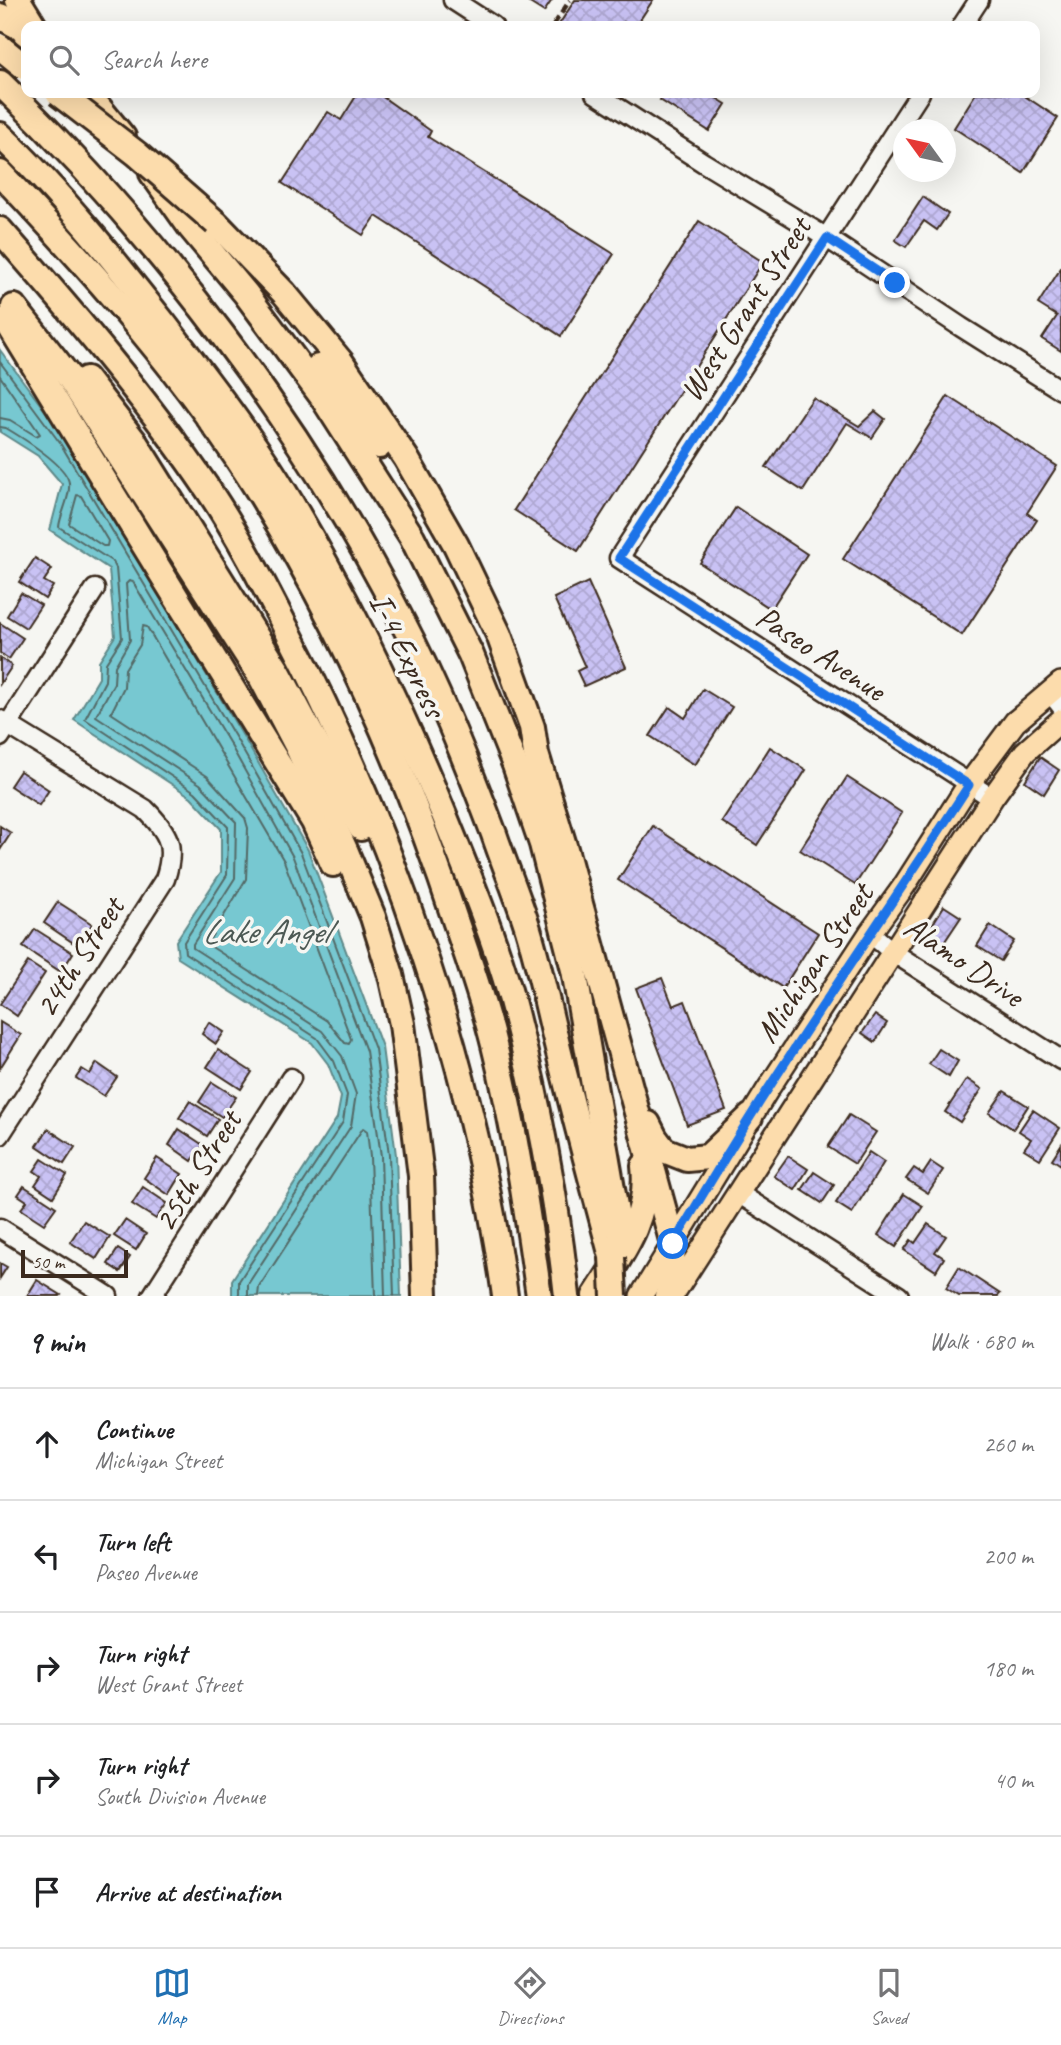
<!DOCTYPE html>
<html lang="en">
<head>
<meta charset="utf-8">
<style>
  :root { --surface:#fff; --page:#f6f6f6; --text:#202124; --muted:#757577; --line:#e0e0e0; --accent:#1f6fb2 }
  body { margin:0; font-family:Caveat,sans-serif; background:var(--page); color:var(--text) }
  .compass { position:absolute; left:893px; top:119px; width:63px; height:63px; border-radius:50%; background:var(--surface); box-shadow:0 7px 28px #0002; rotate:303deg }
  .scale { position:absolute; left:21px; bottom:18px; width:107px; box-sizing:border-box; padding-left:7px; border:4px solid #3b2a1e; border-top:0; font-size:19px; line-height:24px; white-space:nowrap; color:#3b2a1e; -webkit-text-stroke:5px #f6f6f2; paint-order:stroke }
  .stop { position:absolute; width:21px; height:21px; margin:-16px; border:5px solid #1a73e8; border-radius:50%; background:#fff }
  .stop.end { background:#1a73e8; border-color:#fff; box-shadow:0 2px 7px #0008 }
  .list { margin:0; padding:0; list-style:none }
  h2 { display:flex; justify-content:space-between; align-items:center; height:91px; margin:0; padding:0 28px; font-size:30px }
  h2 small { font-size:23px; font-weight:400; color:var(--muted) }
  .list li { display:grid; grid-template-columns:46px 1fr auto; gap:21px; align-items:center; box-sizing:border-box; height:112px; padding:0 28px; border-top:2px solid var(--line) }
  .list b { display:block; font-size:26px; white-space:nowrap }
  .list p { margin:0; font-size:23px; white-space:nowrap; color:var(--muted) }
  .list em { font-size:23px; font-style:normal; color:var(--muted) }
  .icon { flex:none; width:38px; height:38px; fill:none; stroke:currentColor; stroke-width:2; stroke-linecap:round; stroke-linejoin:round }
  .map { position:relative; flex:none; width:1061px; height:1296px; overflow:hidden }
  .search { position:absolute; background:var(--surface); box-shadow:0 7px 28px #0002; left:21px; right:21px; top:21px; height:77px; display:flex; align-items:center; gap:18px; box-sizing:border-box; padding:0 24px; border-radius:14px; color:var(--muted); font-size:26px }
  .sheet { height:651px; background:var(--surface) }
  nav { display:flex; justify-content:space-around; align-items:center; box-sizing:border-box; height:98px; border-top:2px solid var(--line); background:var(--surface); font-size:19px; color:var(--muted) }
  nav a { display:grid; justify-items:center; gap:4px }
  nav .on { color:var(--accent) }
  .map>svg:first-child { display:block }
</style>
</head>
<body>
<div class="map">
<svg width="1061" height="1296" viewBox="0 0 1061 1296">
  <defs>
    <pattern id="building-cross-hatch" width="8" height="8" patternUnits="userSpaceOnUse" patternTransform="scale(1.75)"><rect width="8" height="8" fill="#c9c2f4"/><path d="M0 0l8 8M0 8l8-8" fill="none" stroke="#aea7d1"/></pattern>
  </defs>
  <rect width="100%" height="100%" fill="#f6f6f2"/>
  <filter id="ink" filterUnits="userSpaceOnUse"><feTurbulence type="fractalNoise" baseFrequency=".0143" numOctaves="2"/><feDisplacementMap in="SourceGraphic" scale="14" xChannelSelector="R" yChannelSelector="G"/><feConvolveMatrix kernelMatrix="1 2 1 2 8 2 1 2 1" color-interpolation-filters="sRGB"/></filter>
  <g filter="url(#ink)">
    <path fill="#77c8d1" stroke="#5f8989" stroke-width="2" d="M0,350L66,439L243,736L308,850L382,1047L396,1155L401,1296H232V1280L337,1118L341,1097L328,1064L312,1043L178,958L176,941L221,872V829L191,797L74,720L99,678V661L115,636L109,569L50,530L62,484L38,456L0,432Z"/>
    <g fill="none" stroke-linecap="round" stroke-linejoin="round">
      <g stroke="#536966" stroke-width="2">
        <path d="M0,362L60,443L237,740L301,853L375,1049L389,1155L394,1296"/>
        <path d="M0,376L40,434L36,436L10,420L0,418"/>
        <path d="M0,427L6,428C21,437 67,465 69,483C71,497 60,514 59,527L113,562L116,568L122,638L106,663L105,681L85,719L195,792L228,827L227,875L184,942L185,953L317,1038L334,1061L347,1095L343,1122L239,1281V1296"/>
        <path d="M77,495L81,496L108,541L107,546H103L69,524Z"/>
        <path d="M143,626L147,627L284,861L351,1039L349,1044L345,1043L327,1021L207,944L246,879L248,828L245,818L207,776L111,713L124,687L125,669L140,645Z"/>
        <path d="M248,1296V1284L351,1126L356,1094L342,1056L322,1031L193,948V944L235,878L236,822L200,784L96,716L114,683L115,666L130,640L126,584L129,581L133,582L230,744L293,857L366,1051L381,1156L385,1296"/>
        <path d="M258,1296L259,1287L363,1128L367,1131L370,1157L375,1296"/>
      </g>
    </g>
    <g fill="url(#building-cross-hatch)" stroke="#3b2a1e" stroke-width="2">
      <path d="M525,0H552L544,12Z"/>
      <path d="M575,0H653L636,26H631L624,22L621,26H558Z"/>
      <path d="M358,93H377L431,131L428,137L614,254L561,336L376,216L363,235L282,183L328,112L341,120Z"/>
      <path d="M665,93H708L726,104L709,131L660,100Z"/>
      <path d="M976,93H1020L1058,118L1023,173L954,128Z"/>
      <path d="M923,197L948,214L937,230L924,221L906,247L895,240Z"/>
      <path d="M699,221L763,262L578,551L514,510Z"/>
      <path d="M1061,268V351L1042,339L1057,316L1038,304Z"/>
      <path d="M948,396L1057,466L1027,513L1037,520L962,635L843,559Z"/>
      <path d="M813,398L859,426L875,411L885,419L872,438L847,423L803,491L766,467Z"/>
      <path d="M736,507L807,554L771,609L700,563Z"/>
      <path d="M35,558L52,569L44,581L53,586L45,599L19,582Z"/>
      <path d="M588,582L626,667L584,686L577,671L585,667L554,598Z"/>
      <path d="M21,593L41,605L26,628L7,616Z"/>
      <path d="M0,623L23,638L9,659L0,653Z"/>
      <path d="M0,658L12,666L0,684Z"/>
      <path d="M703,689L732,707L695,765L650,736L669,707L685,718Z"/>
      <path d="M770,747L806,770L757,845L722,822Z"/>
      <path d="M1040,757L1059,770L1044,794L1025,781Z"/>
      <path d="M20,771L49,790L39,805L10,786Z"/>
      <path d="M847,777L902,813L855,885L800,850Z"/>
      <path d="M0,826L11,833L0,850Z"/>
      <path d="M653,826L818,933L783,988L618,880Z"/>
      <path d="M58,902L92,924L78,946L44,923Z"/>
      <path d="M944,906L961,917L939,950L931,944L935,938L927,933Z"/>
      <path d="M990,925L1014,941L1001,961L977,946Z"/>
      <path d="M35,929L73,953L61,972L23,947Z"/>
      <path d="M28,962L45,973L17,1016L0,1004Z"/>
      <path d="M662,978L673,1006L685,1001L726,1110L687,1125L636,988Z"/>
      <path d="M875,1015L887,1023L875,1042L862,1033Z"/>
      <path d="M0,1022L21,1035L0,1068Z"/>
      <path d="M209,1022L224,1032L216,1044L202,1034Z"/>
      <path d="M939,1049L958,1061L949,1077L929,1064Z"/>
      <path d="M218,1050L252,1072L241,1089L207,1067Z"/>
      <path d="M97,1063L117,1077L104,1096L76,1078L82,1069L90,1074Z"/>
      <path d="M967,1079L982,1089L960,1122L945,1112Z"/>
      <path d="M212,1082L236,1097L222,1117L199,1102Z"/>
      <path d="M1004,1091L1028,1106L1013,1129L989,1113Z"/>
      <path d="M190,1101L218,1119L207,1136L179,1118Z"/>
      <path d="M1033,1110L1060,1128L1040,1159L1024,1149L1031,1139L1019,1131Z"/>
      <path d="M849,1115L876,1132L855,1164L828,1147Z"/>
      <path d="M48,1129L75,1147L64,1164L37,1146Z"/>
      <path d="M179,1129L203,1145L192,1161L169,1145Z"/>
      <path d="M1061,1145V1165L1052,1159Z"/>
      <path d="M869,1152L884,1162L852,1213L836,1203Z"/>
      <path d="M788,1156L808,1169L795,1190L774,1176Z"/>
      <path d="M157,1158L182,1174L169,1195L144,1178Z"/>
      <path d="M42,1159L67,1175L53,1197L35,1185L41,1176L34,1171Z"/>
      <path d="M931,1162L943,1170L928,1193L906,1179L914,1168L923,1174Z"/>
      <path d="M814,1172L834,1185L822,1203L802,1190Z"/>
      <path d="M24,1186L56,1207L44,1224L21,1209L27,1201L18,1195Z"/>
      <path d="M143,1187L167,1203L156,1219L132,1204Z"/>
      <path d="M904,1194L923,1206L896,1247L878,1235Z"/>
      <path d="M125,1220L146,1234L136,1250L114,1236Z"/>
      <path d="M84,1221L110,1237L96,1259L70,1242Z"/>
      <path d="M928,1224L946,1236L935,1252L944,1258L936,1271L904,1250L911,1240L915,1243Z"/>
      <path d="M118,1249L130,1257L120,1272L108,1264Z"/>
      <path d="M0,1263L7,1267L0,1278Z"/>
      <path d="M959,1267L1000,1294L998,1296H959L946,1288Z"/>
      <path d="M37,1280L61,1295L60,1296H27Z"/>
    </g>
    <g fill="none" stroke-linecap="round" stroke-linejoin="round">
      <g stroke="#3b2a1e" stroke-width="23">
        <g id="minor">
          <path d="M453,0L493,26"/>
          <path d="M962,26L979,0"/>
          <path d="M595,93L704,163L827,238L961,327L1061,390"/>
          <path d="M920,93L619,558L992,798"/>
          <path d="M1050,692L1061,706"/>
          <path d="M0,720L145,809C169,833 176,846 165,879L0,1135"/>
          <path d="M0,737L95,589"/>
          <path d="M870,933L894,953L1061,1060"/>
          <path d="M738,1193L899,1296"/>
          <path d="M0,1228L108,1296"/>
          <path d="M152,1296L291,1078"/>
        </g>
      </g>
      <g stroke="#3b2a1e" stroke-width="26">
        <g id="major">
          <path d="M641,1296L768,1089L870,933L904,886L969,784L1015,722L1061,683"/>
          <path d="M672,1296L992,798L1025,752L1061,720"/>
        </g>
      </g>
      <g stroke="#3b2a1e" stroke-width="30">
        <g id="highway">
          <path d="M18,0L34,26"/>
          <path d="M0,16L23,29L26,34"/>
          <path d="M0,83C158,235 300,422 400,617C437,687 466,760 494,834C505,866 518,897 528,929C541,972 550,1017 561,1061C577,1126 595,1192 612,1257"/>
          <path d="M87,93L123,137"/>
          <path d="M0,135C61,193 113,259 165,325C203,375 243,426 277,480C343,587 398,702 445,817C469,876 494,936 511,997C537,1095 556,1195 567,1296"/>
          <path d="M0,173C93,271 189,379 261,495C343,629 407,773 456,923C470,963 484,1004 494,1045C515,1128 527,1211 539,1296"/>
          <path d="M152,173L191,228L246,294L321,395L412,537L471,655L515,765L542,844L574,970L619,1229"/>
          <path d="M216,223L284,293L341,362L406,458L456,545L499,635L532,727L536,754L565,849L673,1244L671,1284L667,1296"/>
          <path d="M0,230C73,313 145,397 207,488C237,532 263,583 287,630C393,832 474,1069 505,1296"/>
          <path d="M14,307L69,377L261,677L298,748L346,852L373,917L391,975L402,1024L421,1176L425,1296"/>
          <path d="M6,320L314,822L333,864"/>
          <path d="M318,367L379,446"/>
          <path d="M86,379L134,441L279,673L361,828"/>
          <path d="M648,1124L655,1138L664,1150L687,1159L708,1157L750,1117"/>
          <path d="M595,1296C621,1255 650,1218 644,1166"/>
        </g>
      </g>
      <use href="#minor" stroke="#f6f6f2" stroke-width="18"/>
      <use href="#major" stroke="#fcdcac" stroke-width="21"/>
      <use href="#highway" stroke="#fcdcac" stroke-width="24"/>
      <path stroke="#3b2a1e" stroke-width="4.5" stroke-dasharray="10 5" stroke-linecap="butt" d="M553,26L570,0"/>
      <g stroke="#3b2a1e" stroke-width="30" stroke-linecap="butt">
        <g id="highway-bridge">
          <path d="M0,47L26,68"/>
          <path d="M58,93L137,154L216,223"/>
          <path d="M612,1257L614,1296"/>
        </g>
      </g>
      <use href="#highway-bridge" stroke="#fcdcac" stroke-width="24"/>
    </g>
  </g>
  <g fill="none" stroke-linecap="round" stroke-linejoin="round" filter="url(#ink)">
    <path stroke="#1a73e8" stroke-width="9" d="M673,1244C705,1191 736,1138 770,1086C835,985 904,886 969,785L619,558L827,238L895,283"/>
  </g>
  <g text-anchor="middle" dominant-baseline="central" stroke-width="7" stroke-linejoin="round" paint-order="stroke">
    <g font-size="33" fill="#3b2a1e" stroke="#f6f6f2">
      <text transform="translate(745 309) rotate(-57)">West Grant Street</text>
      <text transform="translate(821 653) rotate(33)">Paseo Avenue</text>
      <text transform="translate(408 655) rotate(64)">I-4 Express</text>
      <text transform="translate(79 957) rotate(-57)">24th Street</text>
      <text transform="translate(964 961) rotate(34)">Alamo Drive</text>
      <text transform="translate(814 963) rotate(-56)">Michigan Street</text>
      <text transform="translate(197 1171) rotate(-58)">25th Street</text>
    </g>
    <g font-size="35" font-style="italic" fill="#4d5954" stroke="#f6f6f2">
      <text x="265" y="931">Lake Angel</text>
    </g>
  </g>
</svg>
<svg class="compass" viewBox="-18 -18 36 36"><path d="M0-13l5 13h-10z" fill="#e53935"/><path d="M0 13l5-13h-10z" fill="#757577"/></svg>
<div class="scale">50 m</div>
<div class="stop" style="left:673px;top:1244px"></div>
<div class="stop end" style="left:895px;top:283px"></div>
<div class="search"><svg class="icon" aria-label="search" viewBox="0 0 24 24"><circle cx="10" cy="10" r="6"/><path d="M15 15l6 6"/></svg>Search here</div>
</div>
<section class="sheet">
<h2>9 min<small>Walk · 680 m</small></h2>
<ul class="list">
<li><svg class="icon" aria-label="ahead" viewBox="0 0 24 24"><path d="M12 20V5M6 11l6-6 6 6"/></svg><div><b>Continue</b><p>Michigan Street</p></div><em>260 m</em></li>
<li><svg class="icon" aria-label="left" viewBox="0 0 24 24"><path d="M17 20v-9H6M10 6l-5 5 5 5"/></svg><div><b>Turn left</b><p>Paseo Avenue</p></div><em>200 m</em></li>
<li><svg class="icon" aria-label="right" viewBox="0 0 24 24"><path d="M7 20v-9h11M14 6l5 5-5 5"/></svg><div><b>Turn right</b><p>West Grant Street</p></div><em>180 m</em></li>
<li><svg class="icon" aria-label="right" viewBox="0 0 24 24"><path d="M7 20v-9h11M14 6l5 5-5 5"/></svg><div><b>Turn right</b><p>South Division Avenue</p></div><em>40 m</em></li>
<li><svg class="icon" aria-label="arrive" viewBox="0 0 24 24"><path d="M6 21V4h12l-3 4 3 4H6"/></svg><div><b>Arrive at destination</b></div></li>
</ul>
</section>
<nav>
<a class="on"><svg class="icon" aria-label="map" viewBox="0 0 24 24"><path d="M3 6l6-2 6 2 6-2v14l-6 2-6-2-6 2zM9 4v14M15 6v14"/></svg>Map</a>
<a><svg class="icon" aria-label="directions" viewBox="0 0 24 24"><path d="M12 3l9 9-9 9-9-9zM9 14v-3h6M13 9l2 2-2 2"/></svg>Directions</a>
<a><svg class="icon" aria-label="saved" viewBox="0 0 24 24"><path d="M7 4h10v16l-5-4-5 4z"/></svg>Saved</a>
</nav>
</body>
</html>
